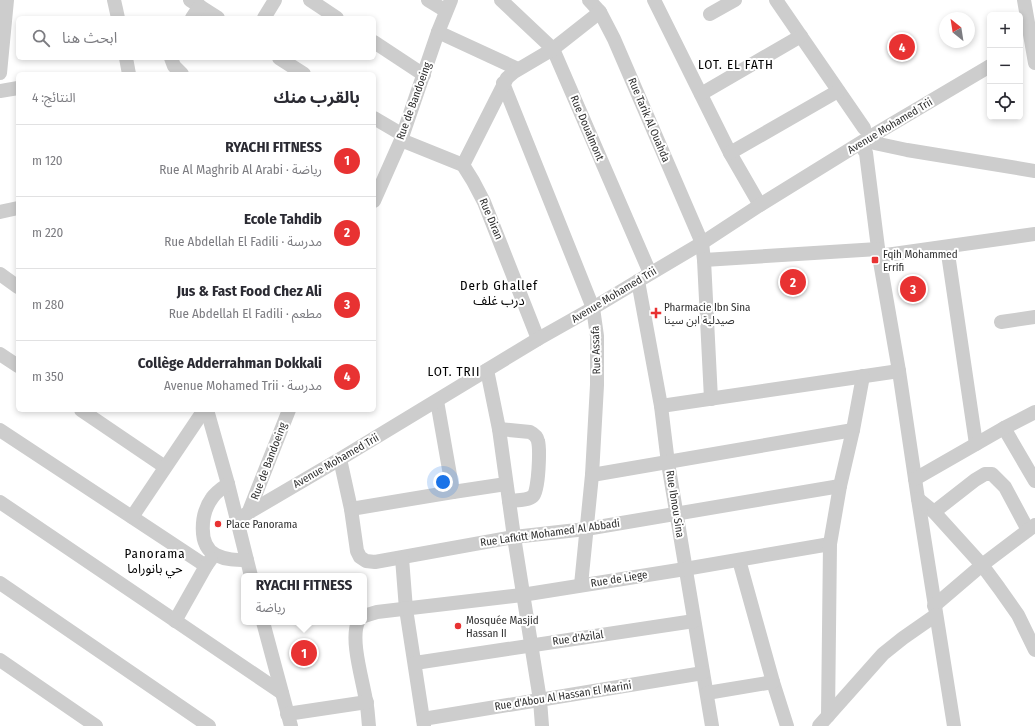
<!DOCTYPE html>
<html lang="ar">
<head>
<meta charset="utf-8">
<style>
  :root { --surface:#fff; --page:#f2f2f3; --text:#2b2b33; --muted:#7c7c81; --line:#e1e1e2; --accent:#e83232 }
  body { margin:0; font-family:"Fira Sans Condensed","Noto Sans Arabic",sans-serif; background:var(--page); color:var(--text); direction:rtl }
  .controls { position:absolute; right:12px; top:12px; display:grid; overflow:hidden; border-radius:6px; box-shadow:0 2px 6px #0003 }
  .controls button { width:36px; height:36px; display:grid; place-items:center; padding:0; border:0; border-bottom:1px solid var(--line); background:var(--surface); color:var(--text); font:20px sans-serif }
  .compass { position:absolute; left:939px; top:12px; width:36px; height:36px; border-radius:50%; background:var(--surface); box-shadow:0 2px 6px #0003; rotate:330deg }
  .you { position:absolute; left:443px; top:482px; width:14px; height:14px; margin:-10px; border:3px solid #fff; border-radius:50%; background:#1a73e8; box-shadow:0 0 0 6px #1a73e833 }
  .badge { display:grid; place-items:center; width:26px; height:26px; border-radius:50%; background:var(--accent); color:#fff; font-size:13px; font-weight:700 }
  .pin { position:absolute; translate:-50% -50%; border:2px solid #fff; box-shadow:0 1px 4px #0006 }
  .popup { position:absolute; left:241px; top:573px; width:126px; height:52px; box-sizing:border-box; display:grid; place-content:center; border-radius:6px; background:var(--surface); filter:drop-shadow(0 1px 3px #0005); font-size:13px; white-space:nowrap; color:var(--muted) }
  .popup b { font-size:15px; color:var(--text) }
  .popup::after { content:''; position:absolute; left:50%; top:100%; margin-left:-8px; border:8px solid transparent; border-top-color:var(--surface) }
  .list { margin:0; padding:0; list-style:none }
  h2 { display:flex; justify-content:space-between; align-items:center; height:52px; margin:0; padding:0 16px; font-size:17px }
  h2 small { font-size:13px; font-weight:400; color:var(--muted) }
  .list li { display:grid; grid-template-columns:26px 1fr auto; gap:12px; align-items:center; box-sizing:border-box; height:72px; padding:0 16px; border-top:1px solid var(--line) }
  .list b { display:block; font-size:15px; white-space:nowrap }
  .list p { margin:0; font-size:13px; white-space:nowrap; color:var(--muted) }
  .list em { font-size:13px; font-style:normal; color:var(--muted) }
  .icon { flex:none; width:22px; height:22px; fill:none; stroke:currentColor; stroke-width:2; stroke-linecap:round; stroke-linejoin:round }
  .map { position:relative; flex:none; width:1035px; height:726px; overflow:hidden; direction:ltr }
  .search { position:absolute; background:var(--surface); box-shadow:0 2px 6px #0003; left:16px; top:16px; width:360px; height:44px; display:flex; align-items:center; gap:10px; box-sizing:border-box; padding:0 14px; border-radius:6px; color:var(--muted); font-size:15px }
  .panel { position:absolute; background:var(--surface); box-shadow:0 2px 6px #0003; left:16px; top:72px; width:360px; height:340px; border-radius:6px; direction:rtl }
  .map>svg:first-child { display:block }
</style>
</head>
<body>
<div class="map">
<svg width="1035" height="726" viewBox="0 0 1035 726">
  <rect width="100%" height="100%" fill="#fff"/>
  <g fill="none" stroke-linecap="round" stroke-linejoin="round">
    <g stroke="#cdcdcd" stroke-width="14">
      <path d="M114,0L118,18"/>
      <path d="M190,0L218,18"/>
      <path d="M310,0L337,18"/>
      <path d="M428,0L446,11"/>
      <path d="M501,0L553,49L650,273"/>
      <path d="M589,0L600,12L614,39L702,243L704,260L711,399"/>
      <path d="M654,0L730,153L760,205"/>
      <path d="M776,0L864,128"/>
      <path d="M1024,0L1035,63"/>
      <path d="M710,14L735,0"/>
      <path d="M192,18L200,6"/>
      <path d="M264,18L275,0"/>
      <path d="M438,32L518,69"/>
      <path d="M374,42L424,75"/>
      <path d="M126,58L129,74"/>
      <path d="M171,58L174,66L182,74"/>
      <path d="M279,58L304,74"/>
      <path d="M0,73L7,0"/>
      <path d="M503,83L593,308L597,336V385L592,475L581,585"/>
      <path d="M0,91L18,88"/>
      <path d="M701,94L801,36"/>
      <path d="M374,118L403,135"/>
      <path d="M401,140L463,165L473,181L484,202L538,339"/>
      <path d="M865,141L907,150L1035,171"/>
      <path d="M860,144L866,153L879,256L899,371L918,499L954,726"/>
      <path d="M730,153L838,91"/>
      <path d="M463,165L507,78L514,72L553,49L600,12"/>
      <path d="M374,201L401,140L438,32L451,0"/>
      <path d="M0,212L18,208"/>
      <path d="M947,247L976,444"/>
      <path d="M879,256L1035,234"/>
      <path d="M704,260L878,249"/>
      <path d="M0,274L18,287"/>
      <path d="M638,281L661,406L668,463L712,726"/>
      <path d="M1001,322L1035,317"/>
      <path d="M0,354L18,366"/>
      <path d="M487,370L499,429L514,537L540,700L542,726"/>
      <path d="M437,401L453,492"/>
      <path d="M661,406L899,371"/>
      <path d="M81,410L165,467"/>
      <path d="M207,410L228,484L251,576"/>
      <path d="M1004,428L1035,481"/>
      <path d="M499,429L530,432C534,434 537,436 538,441C540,449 539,490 533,496C528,501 515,500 509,501"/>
      <path d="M0,430L206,566"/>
      <path d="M340,459L351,509L357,551L360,557L366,561L375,562L514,537L586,529L840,486"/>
      <path d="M592,475L853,430"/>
      <path d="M915,479L1004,428L1035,412"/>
      <path d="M228,484C222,488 216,492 212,498C201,513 197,545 216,555C226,560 236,560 247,560"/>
      <path d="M918,499L934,512L982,565L999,588L1018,615L1035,650"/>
      <path d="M0,502L282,693"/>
      <path d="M351,509L453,492L506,484"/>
      <path d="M249,511L289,410"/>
      <path d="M934,512L975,480L985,474H992L1005,487L1028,530"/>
      <path d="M132,517L204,410"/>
      <path d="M236,520L340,459L538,339L593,308L638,281L702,243L760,205L870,137L990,66"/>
      <path d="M402,558L406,609L424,726"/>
      <path d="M739,560L773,682L787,726"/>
      <path d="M0,583L209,726"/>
      <path d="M934,606L982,565L1035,525"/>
      <path d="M364,616L377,612L522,595L685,569L830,544"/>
      <path d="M175,621L206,566L211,559"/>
      <path d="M263,622L291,726"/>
      <path d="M358,622C350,640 363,681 366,701C368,709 368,718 369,726"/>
      <path d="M0,660L96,726"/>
      <path d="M415,663L694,621"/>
      <path d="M707,693L773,682"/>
      <path d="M287,714L367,702"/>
      <path d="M828,716L830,544L840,486L853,430L863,376"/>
      <path d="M423,719L703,673"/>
      <path d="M819,726L883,654L903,638L936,615"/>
    </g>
  </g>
  <g fill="#e83232" stroke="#fff" stroke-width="1.5">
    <rect x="871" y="256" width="8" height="8" rx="2"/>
    <path d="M654 307h4v4h4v4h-4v4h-4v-4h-4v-4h4z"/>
    <circle cx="218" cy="524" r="4"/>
    <circle cx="458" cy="626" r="4"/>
  </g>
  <g text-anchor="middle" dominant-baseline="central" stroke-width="4" stroke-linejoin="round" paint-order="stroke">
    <g font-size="11" fill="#303030" stroke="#fff">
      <text transform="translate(414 101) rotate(-70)">Rue de Bandoeing</text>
      <text transform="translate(649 120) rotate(67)">Rue Tarik Al Ouahda</text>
      <text transform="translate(890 126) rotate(-31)">Avenue Mohamed Trii</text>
      <text transform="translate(587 128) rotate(67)">Rue Doualmont</text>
      <text transform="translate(491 219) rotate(67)">Rue Diran</text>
      <text transform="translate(614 295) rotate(-31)">Avenue Mohamed Trii</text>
      <text transform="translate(596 350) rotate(-92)">Rue Assafa</text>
      <text transform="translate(269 461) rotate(-69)">Rue de Bandoeing</text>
      <text transform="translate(336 461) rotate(-30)">Avenue Mohamed Trii</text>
      <text transform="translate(675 504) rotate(81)">Rue Ibnou Sina</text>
      <text transform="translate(550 533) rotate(-8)">Rue Lafkitt Mohamed Al Abbadi</text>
      <text transform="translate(619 579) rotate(-9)">Rue de Liege</text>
      <text transform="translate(578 638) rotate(-8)">Rue d'Azilal</text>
      <text transform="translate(563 696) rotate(-9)">Rue d'Abou Al Hassan El Marini</text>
    </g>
    <g font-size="11" fill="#303030" stroke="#fff" text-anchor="start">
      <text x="883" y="254">Fqih Mohammed<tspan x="883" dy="13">Errifi</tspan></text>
      <text x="664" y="307">Pharmacie Ibn Sina<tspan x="664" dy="13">صيدلية ابن سينا</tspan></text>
      <text x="226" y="524">Place Panorama</text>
      <text x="466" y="620">Mosquée Masjid<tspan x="466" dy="13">Hassan II</tspan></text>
    </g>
    <g font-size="13" letter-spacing="1" fill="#000" stroke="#fff">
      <text x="736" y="64">LOT. EL FATH</text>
      <text x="499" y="285">Derb Ghallef<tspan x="499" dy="15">درب غلف</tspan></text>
      <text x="454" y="371">LOT. TRII</text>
      <text x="155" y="553">Panorama<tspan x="155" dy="15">حي بانوراما</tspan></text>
    </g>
  </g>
</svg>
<div class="controls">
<button>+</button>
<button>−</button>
<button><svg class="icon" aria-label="locate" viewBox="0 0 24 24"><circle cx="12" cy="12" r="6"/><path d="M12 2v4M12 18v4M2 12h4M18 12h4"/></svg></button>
</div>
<svg class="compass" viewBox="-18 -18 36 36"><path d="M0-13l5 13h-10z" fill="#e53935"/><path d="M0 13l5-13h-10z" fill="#7c7c81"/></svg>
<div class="you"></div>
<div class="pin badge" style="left:304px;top:653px">1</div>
<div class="popup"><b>RYACHI FITNESS</b>رياضة</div>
<div class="pin badge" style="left:793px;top:282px">2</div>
<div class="pin badge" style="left:913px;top:289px">3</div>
<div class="pin badge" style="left:902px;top:47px">4</div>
<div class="search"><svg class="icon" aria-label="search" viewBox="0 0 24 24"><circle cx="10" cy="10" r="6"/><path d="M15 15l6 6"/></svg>ابحث هنا</div>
<section class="panel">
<h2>بالقرب منك<small>النتائج: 4</small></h2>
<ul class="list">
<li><span class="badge">1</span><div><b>RYACHI FITNESS</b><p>رياضة · Rue Al Maghrib Al Arabi</p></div><em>120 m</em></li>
<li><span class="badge">2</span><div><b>Ecole Tahdib</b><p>مدرسة · Rue Abdellah El Fadili</p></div><em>220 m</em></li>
<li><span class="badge">3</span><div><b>Jus &amp; Fast Food Chez Ali</b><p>مطعم · Rue Abdellah El Fadili</p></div><em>280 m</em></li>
<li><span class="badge">4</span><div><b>Collège Adderrahman Dokkali</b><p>مدرسة · Avenue Mohamed Trii</p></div><em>350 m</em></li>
</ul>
</section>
</div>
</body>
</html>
